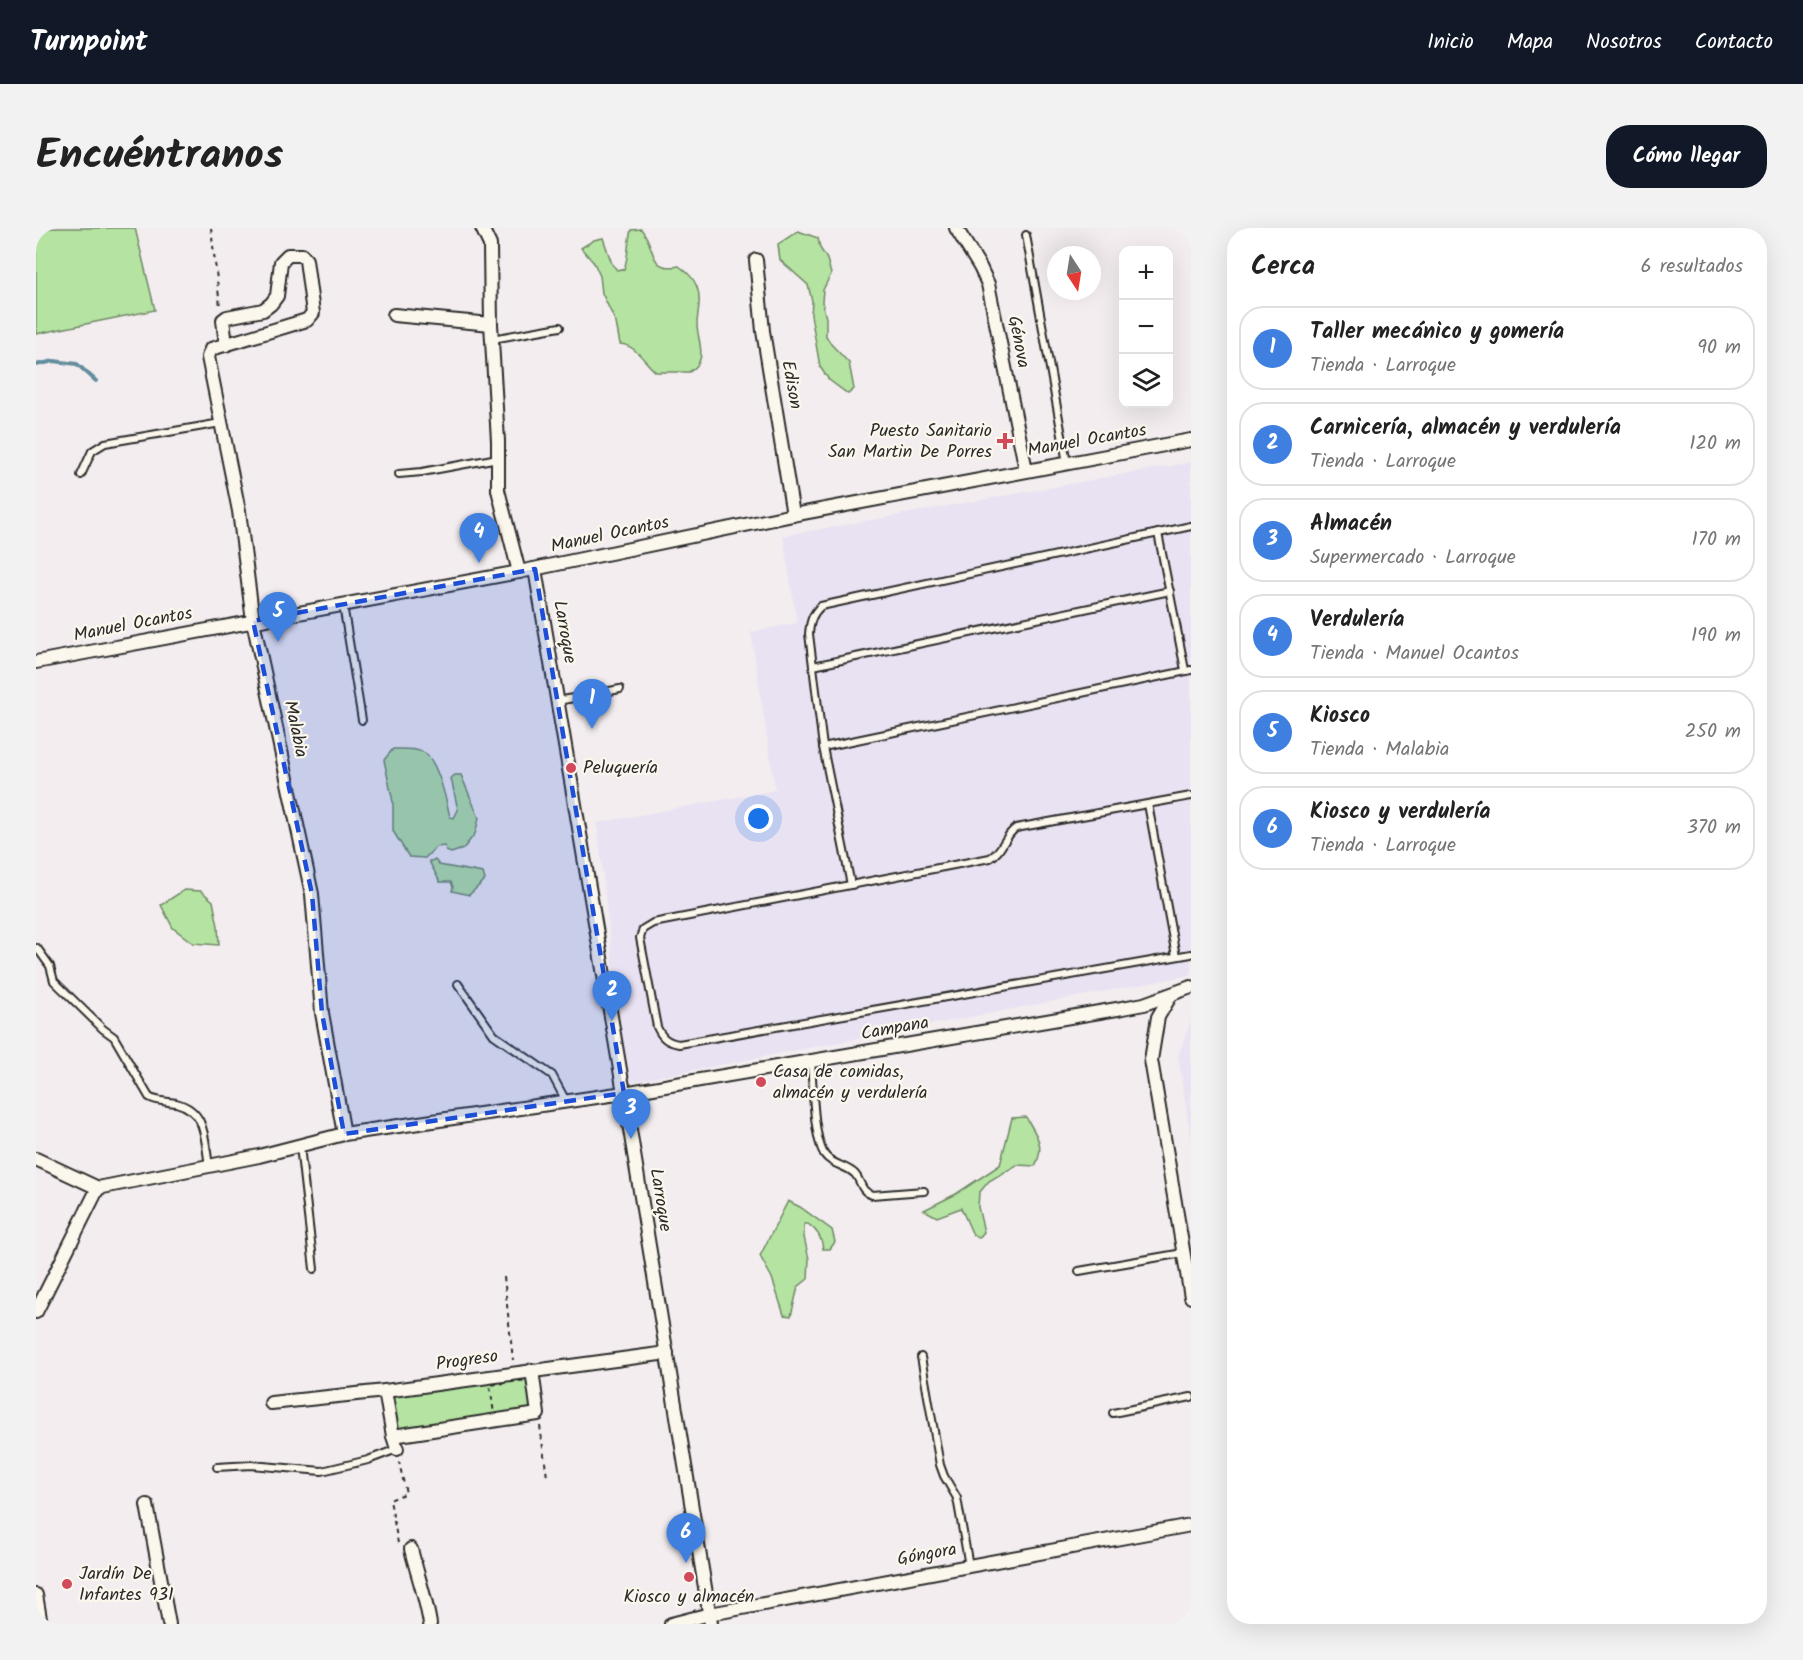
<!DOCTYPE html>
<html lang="es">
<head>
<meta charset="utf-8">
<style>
  :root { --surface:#fff; --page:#f2f2f2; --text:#222; --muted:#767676; --line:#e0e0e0; --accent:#111827 }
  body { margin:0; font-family:Kalam,sans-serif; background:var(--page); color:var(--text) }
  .controls { position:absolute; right:18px; top:18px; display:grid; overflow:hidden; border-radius:12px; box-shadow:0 6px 24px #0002 }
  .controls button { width:54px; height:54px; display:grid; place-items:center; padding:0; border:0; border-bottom:2px solid var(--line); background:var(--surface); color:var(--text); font:30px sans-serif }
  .compass { position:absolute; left:1011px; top:18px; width:54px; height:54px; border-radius:50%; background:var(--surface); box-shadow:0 6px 24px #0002; rotate:168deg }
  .you { position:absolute; left:723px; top:591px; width:21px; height:21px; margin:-15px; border:4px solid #fff; border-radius:50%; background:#1a73e8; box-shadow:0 0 0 9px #1a73e833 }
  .badge { display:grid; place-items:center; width:39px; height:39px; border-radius:50%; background:var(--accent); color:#fff; font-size:20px; font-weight:700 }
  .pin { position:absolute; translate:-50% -50px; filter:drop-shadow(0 2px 3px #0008) }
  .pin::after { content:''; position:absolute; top:32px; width:21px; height:18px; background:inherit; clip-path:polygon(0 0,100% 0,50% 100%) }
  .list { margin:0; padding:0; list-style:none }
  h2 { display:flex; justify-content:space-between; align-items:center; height:78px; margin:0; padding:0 24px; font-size:26px }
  h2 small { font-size:20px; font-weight:400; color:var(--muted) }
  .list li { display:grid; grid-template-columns:39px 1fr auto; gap:18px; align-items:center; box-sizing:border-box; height:84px; margin:0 12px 12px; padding:0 12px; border:2px solid var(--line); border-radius:24px }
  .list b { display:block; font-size:22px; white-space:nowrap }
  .list p { margin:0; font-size:20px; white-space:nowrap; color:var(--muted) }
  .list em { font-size:20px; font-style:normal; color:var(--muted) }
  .icon { flex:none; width:33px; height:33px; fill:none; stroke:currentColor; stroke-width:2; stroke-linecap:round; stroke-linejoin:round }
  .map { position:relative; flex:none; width:1155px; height:1396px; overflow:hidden; border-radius:24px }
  header { display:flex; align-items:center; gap:36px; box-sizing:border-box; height:84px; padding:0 30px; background:var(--accent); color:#fff }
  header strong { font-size:28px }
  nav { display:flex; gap:33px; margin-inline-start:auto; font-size:21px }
  .intro { display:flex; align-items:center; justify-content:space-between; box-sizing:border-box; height:144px; padding:0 36px }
  h1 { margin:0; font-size:42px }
  .button { padding:15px 27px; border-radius:24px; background:var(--accent); color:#fff; font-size:21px; font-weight:700 }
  main { display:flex; gap:36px; padding:0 36px }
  aside { flex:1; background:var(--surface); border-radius:24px; box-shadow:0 6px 24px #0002 }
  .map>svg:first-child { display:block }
</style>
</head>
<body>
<header>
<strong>Turnpoint</strong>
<nav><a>Inicio</a><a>Mapa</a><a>Nosotros</a><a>Contacto</a></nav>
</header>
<div class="intro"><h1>Encuéntranos</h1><a class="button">Cómo llegar</a></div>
<main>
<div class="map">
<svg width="1155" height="1396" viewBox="0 0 1155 1396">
  <rect width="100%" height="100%" fill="#f3edef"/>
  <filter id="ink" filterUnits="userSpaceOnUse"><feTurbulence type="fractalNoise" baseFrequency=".0167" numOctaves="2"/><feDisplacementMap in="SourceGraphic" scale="12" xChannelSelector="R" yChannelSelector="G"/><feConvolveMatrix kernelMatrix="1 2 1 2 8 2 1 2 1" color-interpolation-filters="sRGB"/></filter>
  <g filter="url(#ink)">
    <g fill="#e9e2f2">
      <path d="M1155,234V747L590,855L561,595L739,562L715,404L761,395L747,308Z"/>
      <path d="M1155,793V910L1142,828Z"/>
    </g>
    <g fill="#b4e3a2" stroke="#708766" stroke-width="1.5">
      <path d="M0,0H99L119,82L0,106Z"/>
      <path d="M605,1C621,19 611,44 643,38C650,43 658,50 661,59C666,72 661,84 661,97C662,115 673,133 653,144H620C608,134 600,117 584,116L580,95L566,65L564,48L558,35L545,20L558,12L567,10L576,36L581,42L588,41C593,28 591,16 595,2Z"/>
      <path d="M762,3L782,10L784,20L791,31L795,46L787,62L786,74L790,90V108L795,116L813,135L818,161L812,166L793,152L784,139L775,87L776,73L772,57L744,32L742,16Z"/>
      <path d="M357,521C367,521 382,520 390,526C402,536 411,574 414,589L418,590L422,582L415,550L419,547H425L443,590L439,606L427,621L415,625L410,623L409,618L400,619L389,630L373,629L357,603V574L348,532Z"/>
      <path d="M399,632L403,637L447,645L449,652L433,667L416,663L417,659L415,654H404L393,633Z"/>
      <path d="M148,662L165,663L177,673L182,698L183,717L157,715L137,700L125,677Z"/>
      <path d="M990,889C1000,907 1010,917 999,938L981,937L953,953L943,965L942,979L948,1004L943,1010L937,1007L925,980L901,989L888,982L920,966L964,937L976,890Z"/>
      <path d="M752,973L764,979L796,1002L799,1014L794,1021H787C786,1010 781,1002 772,996H768V1009L773,1031L772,1051L762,1059L755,1088L748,1087L736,1050L724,1028Z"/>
      <path d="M493,1148L498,1184L361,1203L356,1167Z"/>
    </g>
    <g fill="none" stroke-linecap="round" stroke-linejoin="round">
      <path stroke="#628d9c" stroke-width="4" d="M0,137L18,133L41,136L60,153"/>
      <g stroke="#2b2b2b" stroke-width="10">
        <g id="lane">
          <path d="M990,7L1031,235"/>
          <path d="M456,111L524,99"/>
          <path d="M363,246L386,244L462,230"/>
          <path d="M45,247L56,223L69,215L185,195"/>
          <path d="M1122,305L1149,442"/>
          <path d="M307,377L326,492"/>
          <path d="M777,438L1134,363"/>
          <path d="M522,473L584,461"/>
          <path d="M787,519L1155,442"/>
          <path d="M1155,568L980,600C968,608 967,623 954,630L617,695L607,701L604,710L621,799C626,810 631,814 643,816L1155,726"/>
          <path d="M1112,576L1140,728"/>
          <path d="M815,657L787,519L773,406C774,394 776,386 785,378L1155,298"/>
          <path d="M1,720L14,738L18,753L67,801L78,809L113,869C121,874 131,873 140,875C171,883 168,911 173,937"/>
          <path d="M422,756L458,807L516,847L530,873"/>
          <path d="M775,833C777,857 777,907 788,926C795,937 810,937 819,946C826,954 824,963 836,967L888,963"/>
          <path d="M264,918L278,1041"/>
          <path d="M1043,1043L1147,1025"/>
          <path d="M885,1129L904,1237L908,1248L921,1270L933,1338"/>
          <path d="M1077,1185L1155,1169"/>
          <path d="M181,1239L215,1237L286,1243L332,1232L361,1221"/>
        </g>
      </g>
      <g stroke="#2b2b2b" stroke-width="16">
        <g id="street">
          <path d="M446,0L454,17L455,96L462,213V262L483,344"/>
          <path d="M920,0L944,39L952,56L990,242"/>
          <path d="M720,32L727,103L757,287"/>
          <path d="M358,87L455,96"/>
          <path d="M190,117L187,92L191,89L227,82L235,76L241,68L245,34L252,27H266L270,32L277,85L271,92L175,121L172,129L203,283L217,393L276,666L286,785L308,906"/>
          <path d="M499,341L588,865L675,1396"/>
          <path d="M0,434L483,344L757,287L1155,212"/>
          <path d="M1135,767L1122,789L1115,832L1155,1069"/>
          <path d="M0,931L62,960L223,928L308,906L588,865L1081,781L1108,776L1155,759"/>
          <path d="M0,1084L62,960"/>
          <path d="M349,1163L357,1208L361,1221"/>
          <path d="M235,1175L349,1163L631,1125"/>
          <path d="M357,1208L502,1186L496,1142"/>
          <path d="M111,1277L133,1396"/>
          <path d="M375,1321C381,1346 390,1370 394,1396"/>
          <path d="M0,1367L5,1396"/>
          <path d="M635,1396L674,1386L1155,1297"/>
        </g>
      </g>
      <g stroke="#2b2b2b" stroke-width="2" stroke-dasharray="4.5 4.5" stroke-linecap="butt">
        <path d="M175,0L184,78"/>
        <path d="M468,1049L477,1132"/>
        <path d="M491,1152L495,1182L458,1186L454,1157Z"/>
        <path d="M504,1198L511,1249"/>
        <path d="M362,1315L354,1272L370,1265L363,1234"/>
      </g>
      <use href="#lane" stroke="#fbf7ec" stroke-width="6"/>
      <use href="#street" stroke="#fbf7ec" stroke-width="12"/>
    </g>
  </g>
  <path fill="#1d4ed8" fill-opacity="0.2" stroke="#1d4ed8" stroke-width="4.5" stroke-dasharray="12 8" stroke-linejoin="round" d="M499,341L588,865L308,906L286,785L276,666L217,393Z"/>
  <g fill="#d1495b" stroke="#fbf7ec" stroke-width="2">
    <path d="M966 204h6v6h6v6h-6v6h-6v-6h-6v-6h6z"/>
    <circle cx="535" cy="540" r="6"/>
    <circle cx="725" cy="854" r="6"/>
    <circle cx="653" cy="1349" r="6"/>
    <circle cx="31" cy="1356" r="6"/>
  </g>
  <g text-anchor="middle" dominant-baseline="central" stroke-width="4.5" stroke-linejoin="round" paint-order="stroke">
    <g font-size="18" fill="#2b2b2b" stroke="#fbf7ec">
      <text transform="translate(982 114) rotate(79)">Génova</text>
      <text transform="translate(755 157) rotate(80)">Edison</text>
      <text transform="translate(1051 213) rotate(-10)">Manuel Ocantos</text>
      <text transform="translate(574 307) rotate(-12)">Manuel Ocantos</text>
      <text transform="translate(97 397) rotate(-11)">Manuel Ocantos</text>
      <text transform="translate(528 404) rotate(80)">Larroque</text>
      <text transform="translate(259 501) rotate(78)">Malabia</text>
      <text transform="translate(859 801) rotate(-10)">Campana</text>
      <text transform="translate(624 972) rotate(81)">Larroque</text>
      <text transform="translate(431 1133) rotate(-8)">Progreso</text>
      <text transform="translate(891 1327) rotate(-10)">Góngora</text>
    </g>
    <g font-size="18" fill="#2b2b2b" stroke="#fbf7ec" text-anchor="start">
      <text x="956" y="203" text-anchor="end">Puesto Sanitario<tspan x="956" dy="21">San Martin De Porres</tspan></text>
      <text x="547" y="540">Peluquería</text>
      <text x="737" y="844">Casa de comidas,<tspan x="737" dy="21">almacén y verdulería</tspan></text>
      <text x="43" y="1346">Jardín De<tspan x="43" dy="21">Infantes 931</tspan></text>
      <text x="653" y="1369" text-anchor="middle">Kiosco y almacén</text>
    </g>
  </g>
</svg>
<div class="controls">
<button>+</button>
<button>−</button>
<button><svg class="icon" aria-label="layers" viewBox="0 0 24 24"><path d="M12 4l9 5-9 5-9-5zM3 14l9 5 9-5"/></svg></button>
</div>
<svg class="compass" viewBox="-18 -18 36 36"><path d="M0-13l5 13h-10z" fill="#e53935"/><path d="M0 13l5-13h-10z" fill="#767676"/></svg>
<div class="you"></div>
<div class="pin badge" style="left:556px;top:501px;background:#3f7fe0">1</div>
<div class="pin badge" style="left:576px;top:793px;background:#3f7fe0">2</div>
<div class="pin badge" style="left:595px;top:911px;background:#3f7fe0">3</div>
<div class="pin badge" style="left:443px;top:335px;background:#3f7fe0">4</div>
<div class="pin badge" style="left:242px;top:414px;background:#3f7fe0">5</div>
<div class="pin badge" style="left:650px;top:1335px;background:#3f7fe0">6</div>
</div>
<aside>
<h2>Cerca<small>6 resultados</small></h2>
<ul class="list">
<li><span class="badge" style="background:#3f7fe0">1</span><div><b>Taller mecánico y gomería</b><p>Tienda · Larroque</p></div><em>90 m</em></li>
<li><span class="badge" style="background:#3f7fe0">2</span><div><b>Carnicería, almacén y verdulería</b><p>Tienda · Larroque</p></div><em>120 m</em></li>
<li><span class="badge" style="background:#3f7fe0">3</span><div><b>Almacén</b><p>Supermercado · Larroque</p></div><em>170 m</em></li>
<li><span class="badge" style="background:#3f7fe0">4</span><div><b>Verdulería</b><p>Tienda · Manuel Ocantos</p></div><em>190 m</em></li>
<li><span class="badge" style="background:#3f7fe0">5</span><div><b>Kiosco</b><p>Tienda · Malabia</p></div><em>250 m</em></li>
<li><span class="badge" style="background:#3f7fe0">6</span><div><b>Kiosco y verdulería</b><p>Tienda · Larroque</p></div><em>370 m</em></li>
</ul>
</aside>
</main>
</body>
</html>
